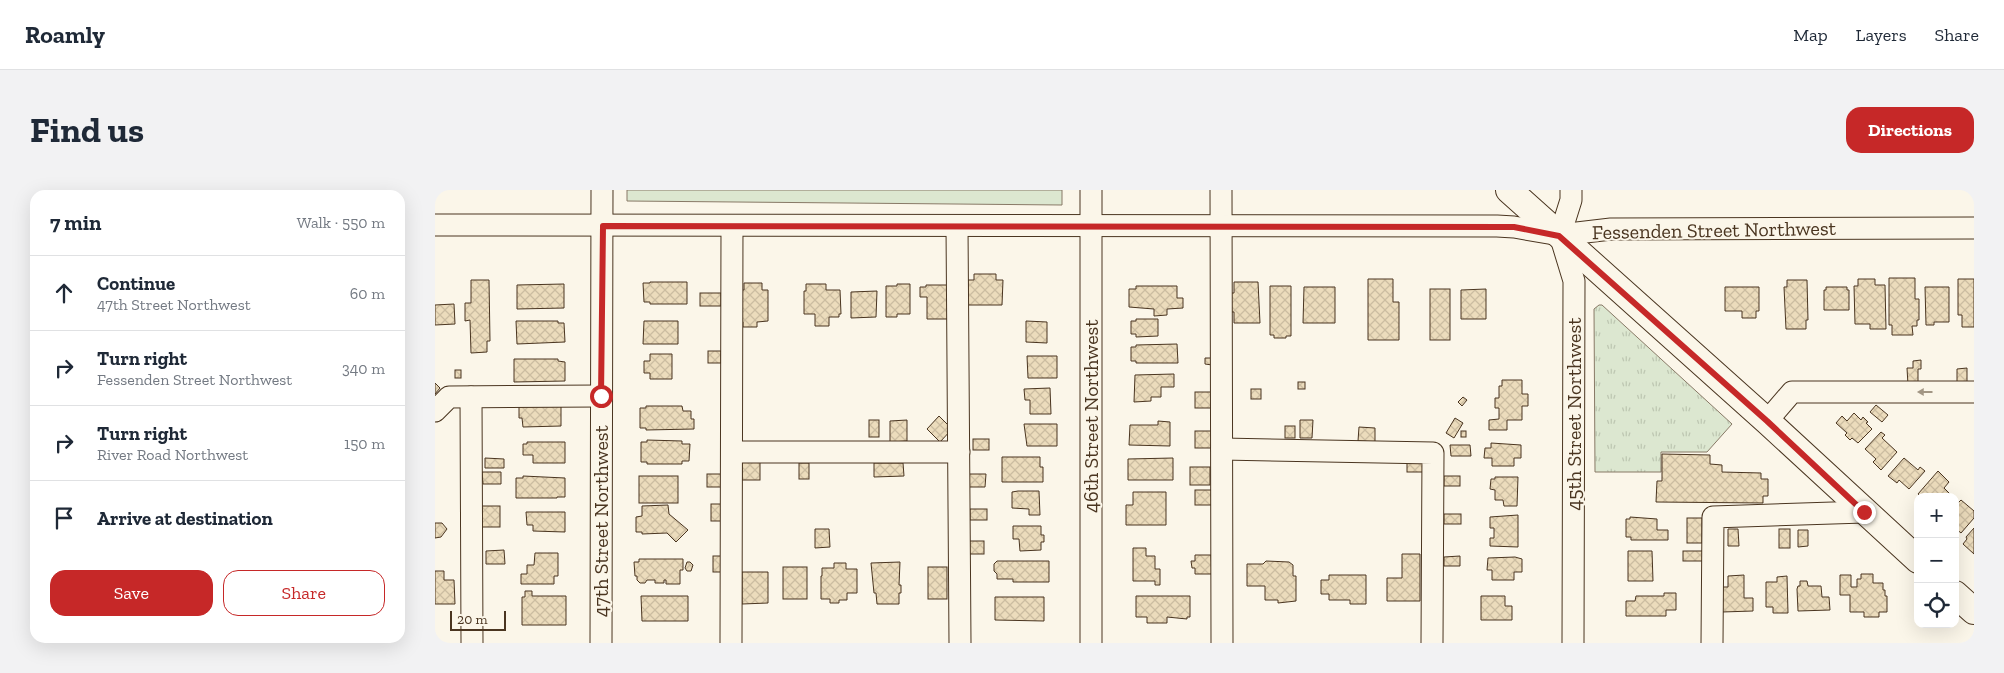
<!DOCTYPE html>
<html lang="en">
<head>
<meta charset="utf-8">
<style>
  :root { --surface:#fff; --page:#f2f2f3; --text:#1f2937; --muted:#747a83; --line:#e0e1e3; --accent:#c62828 }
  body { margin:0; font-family:"Zilla Slab",serif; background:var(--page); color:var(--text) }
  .controls { position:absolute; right:15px; bottom:15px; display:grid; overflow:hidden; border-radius:10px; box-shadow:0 5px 20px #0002 }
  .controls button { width:45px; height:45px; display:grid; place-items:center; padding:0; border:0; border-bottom:1px solid var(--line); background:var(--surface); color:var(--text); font:25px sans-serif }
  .scale { position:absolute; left:15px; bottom:12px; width:56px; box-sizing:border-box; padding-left:5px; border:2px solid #4a3520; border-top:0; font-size:14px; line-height:18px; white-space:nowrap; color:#4a3520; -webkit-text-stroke:4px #fbf6e9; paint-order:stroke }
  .stop { position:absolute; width:15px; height:15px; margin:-11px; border:4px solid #c62828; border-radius:50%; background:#fff }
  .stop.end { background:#c62828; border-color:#fff; box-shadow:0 1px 5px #0008 }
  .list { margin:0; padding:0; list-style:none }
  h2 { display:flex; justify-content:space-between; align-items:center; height:65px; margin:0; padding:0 20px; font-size:21px }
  h2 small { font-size:16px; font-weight:400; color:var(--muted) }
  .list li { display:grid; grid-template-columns:32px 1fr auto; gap:15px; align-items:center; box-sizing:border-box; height:75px; padding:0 20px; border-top:1px solid var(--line) }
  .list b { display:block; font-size:19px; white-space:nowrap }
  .list p { margin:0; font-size:16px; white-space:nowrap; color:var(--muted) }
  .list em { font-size:16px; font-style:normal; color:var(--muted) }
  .actions { display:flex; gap:10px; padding:15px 20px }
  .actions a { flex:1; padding:11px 0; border:1px solid var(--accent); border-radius:15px; text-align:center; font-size:18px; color:var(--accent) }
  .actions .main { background:var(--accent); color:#fff }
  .icon { flex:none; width:28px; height:28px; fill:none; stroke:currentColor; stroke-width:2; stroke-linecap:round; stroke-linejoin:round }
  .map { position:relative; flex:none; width:1539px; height:453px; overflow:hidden; border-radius:15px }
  header { display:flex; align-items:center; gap:30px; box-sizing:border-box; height:70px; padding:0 25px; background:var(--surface); border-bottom:1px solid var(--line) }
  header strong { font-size:24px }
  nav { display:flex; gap:28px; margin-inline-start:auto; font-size:18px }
  .intro { display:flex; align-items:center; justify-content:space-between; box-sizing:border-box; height:120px; padding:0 30px }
  h1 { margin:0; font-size:35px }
  .button { padding:12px 22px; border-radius:15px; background:var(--accent); color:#fff; font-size:18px; font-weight:700 }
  main { display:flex; gap:30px; padding:0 30px }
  aside { flex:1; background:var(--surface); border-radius:15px; box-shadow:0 5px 20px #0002 }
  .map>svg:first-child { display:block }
</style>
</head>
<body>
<header>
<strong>Roamly</strong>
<nav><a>Map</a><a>Layers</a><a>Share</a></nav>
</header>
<div class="intro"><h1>Find us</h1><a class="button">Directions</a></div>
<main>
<aside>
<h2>7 min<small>Walk · 550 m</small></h2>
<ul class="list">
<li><svg class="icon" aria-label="ahead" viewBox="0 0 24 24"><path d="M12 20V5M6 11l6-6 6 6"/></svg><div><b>Continue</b><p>47th Street Northwest</p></div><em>60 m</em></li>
<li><svg class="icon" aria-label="right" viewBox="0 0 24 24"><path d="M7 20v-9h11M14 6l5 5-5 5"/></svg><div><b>Turn right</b><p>Fessenden Street Northwest</p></div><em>340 m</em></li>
<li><svg class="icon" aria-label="right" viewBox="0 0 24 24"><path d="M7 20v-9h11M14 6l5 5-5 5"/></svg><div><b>Turn right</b><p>River Road Northwest</p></div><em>150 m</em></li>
<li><svg class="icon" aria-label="arrive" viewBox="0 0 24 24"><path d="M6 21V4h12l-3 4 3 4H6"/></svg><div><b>Arrive at destination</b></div></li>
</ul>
<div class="actions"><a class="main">Save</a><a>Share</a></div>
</aside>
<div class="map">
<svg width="1539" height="453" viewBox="0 0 1539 453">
  <defs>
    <pattern id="grass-tufts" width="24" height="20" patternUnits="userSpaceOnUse" patternTransform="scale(1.25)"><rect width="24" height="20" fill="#dce7d0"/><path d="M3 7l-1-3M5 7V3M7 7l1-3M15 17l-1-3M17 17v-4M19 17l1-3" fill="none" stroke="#bec7b2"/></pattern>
    <pattern id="building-cross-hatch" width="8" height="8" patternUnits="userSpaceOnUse" patternTransform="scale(1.25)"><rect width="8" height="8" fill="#ecdcbc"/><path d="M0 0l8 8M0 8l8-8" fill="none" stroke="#ccbda1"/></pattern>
  </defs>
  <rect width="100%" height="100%" fill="#fbf6e9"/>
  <path fill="url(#grass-tufts)" stroke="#887966" d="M1164,115H1167L1297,234L1272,262H1226V282H1160L1159,119Z"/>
  <path fill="#dce7d0" stroke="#887966" d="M192,0H627V15L192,11Z"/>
  <g fill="url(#building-cross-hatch)" stroke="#4a3520">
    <path d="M539,84H561V90H568L567,115H533V90H539Z"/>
    <path d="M1454,88H1480V109H1484V130H1482V136H1477L1478,145H1457V135H1454Z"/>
    <path d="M933,89H958V112H964V150H933Z"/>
    <path d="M1423,89H1440V95H1450L1451,139H1435V134H1420L1419,96H1423Z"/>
    <path d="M1523,89H1539V137H1527V125H1523Z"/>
    <path d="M36,90H54L55,151H52V162L36,163L35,130L30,131V113H36Z"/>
    <path d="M1352,90H1372L1373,130H1371V139H1351L1349,97H1352Z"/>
    <path d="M215,92H252V114H215V112H209L208,93H215Z"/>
    <path d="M799,92H823L825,133H799V122H792V103H799Z"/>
    <path d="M309,93H327V100H333V131L322,132V137H308V132H306V100H309Z"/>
    <path d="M129,94V118L82,119V95Z"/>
    <path d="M371,94H391V100H405L406,124H404V127H394V136H380V124H369V101H371Z"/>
    <path d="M462,94H475V124H462V127H451V96H462Z"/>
    <path d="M491,95H514L515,129H492V107H485V97H491Z"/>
    <path d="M701,96H742V108H748V118L732,119V125L719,126V119L694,117V99H701Z"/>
    <path d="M835,96H856V146H851V148H839V145H835Z"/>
    <path d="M869,97H900V133H868Z"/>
    <path d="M1290,97H1324V121H1321V128H1307V121H1290Z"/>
    <path d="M1391,97H1412V100H1414V120H1389V100H1391Z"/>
    <path d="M1490,97H1514V132H1499V135H1491Z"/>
    <rect x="995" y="99" width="20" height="51"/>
    <path d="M1051,99V129H1026V100Z"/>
    <path d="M442,101L441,127L416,128V102Z"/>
    <rect x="265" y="103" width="21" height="13"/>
    <path d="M19,114L20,134L0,135V115Z"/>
    <path d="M701,129H723V146L701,147V144H696V131H701Z"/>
    <path d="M81,131H123V133H129L130,152L82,154Z"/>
    <path d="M209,131H243V154H208Z"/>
    <path d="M591,131L612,132V153L591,152Z"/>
    <path d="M742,154L743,173H701V171H696V157H701V155Z"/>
    <rect x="273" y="161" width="13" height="12"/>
    <path d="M215,164H237V189H215V183H209V171H215Z"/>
    <path d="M592,166H622V188H593Z"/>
    <path d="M770,168H777V175L770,174Z"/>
    <path d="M79,169H123V171L130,172V191L79,192Z"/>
    <path d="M1486,170V179H1483V195H1473L1472,178H1478V171Z"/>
    <path d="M1532,178V195H1522V179Z"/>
    <rect x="20" y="180" width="6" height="8"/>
    <path d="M739,184V197H726V207H716V211L699,212L700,185Z"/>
    <path d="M1067,190H1087V204H1093V216H1087V230H1072V240H1054V230L1064,229V218H1060V208H1064V196H1067Z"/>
    <rect x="863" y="192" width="7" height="7"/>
    <path d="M0,193L5,198L0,204Z"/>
    <path d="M615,198L616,224H595V210H590L589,199Z"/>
    <rect x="816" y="199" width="10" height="10"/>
    <rect x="760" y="202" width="16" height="16"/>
    <path d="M1028,207L1032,210L1027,216L1023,212Z"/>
    <path d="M84,214H126V236L88,237L87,228H84Z"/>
    <path d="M1441,215L1453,225L1447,232L1435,222Z"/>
    <path d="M211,216H247L248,221H256V229H259V239L211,240V238H205V218H211Z"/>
    <path d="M1419,223L1426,230L1428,227L1433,232L1431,233L1437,239L1423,253L1417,248L1415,250L1410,245L1412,243L1401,233L1407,226L1412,231Z"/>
    <path d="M504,226L517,239L505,252L492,239Z"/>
    <path d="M1020,228L1028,233L1019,248L1011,243Z"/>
    <rect x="434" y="230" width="10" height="17"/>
    <path d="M472,230V251L455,252V231Z"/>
    <path d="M865,230H878L877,248H865Z"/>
    <path d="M723,231L735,232V256L694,255L695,235H723Z"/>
    <path d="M589,234H622V256H592Z"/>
    <rect x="850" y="236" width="10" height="12"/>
    <path d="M924,237L940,238V252L923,251Z"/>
    <rect x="760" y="241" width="17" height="17"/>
    <rect x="1026" y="241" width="5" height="6"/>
    <path d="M1446,242L1450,245L1447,248L1462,262L1446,280L1438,272L1441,269L1430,259Z"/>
    <rect x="538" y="249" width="16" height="11"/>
    <path d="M212,250L247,251V254H255L254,271H247V274H212V272H206V252H212Z"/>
    <path d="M92,252H130V273H98V265H88V254H92Z"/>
    <path d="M1056,253L1086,255V268H1079V276H1057V268H1049L1050,258H1056Z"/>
    <path d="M1015,255H1035L1036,266H1016Z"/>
    <path d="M1227,264L1275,265V274L1287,275V282L1326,283V289H1333V306H1328V313L1221,312L1222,291H1227Z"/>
    <path d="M567,267H605V277H608V292H567Z"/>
    <path d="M50,268L69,269V278H50Z"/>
    <path d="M738,268V290H693V269Z"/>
    <path d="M1469,268L1483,280L1485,277L1490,281L1474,299L1464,290L1462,293L1453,286Z"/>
    <rect x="307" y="272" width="18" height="18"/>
    <rect x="364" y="273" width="10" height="16"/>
    <path d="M439,273H468L469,286L439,287Z"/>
    <rect x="972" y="273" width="16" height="9"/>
    <rect x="755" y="277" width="20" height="18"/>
    <path d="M1503,281L1514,292L1509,298L1516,305L1514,307H1486L1483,304Z"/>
    <path d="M47,282H66V294H48Z"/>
    <rect x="272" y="284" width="17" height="13"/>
    <path d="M534,284H551L550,297H534Z"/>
    <path d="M88,286L130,288V307H122V308H81V288H88Z"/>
    <rect x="204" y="286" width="39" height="27"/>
    <rect x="1009" y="286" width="16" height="10"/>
    <path d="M1060,287H1083L1082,316H1069L1068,310H1060V300L1055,299L1056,289H1060Z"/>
    <rect x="760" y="300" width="17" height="15"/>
    <path d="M583,301H604L605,325H594V319L577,318V302Z"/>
    <path d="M698,302H731V335H691V315H698Z"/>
    <path d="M1526,310L1539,321V328L1526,343L1520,338V316Z"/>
    <rect x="276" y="314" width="12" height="17"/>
    <path d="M233,315L234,324L253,340L241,352L232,343L207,344V342H201V327L207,326V316Z"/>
    <rect x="47" y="316" width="18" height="21"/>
    <rect x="535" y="319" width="17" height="11"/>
    <path d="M91,322H130V342L98,341V335H92Z"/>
    <rect x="1009" y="324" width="17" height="10"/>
    <path d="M1083,325V357L1055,356V348H1059V338H1055V327Z"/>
    <path d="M1195,327L1222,329V340H1233V350H1196V347H1191V329H1195Z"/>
    <rect x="1252" y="328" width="15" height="25"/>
    <path d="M0,333H7L12,339L6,347L0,348Z"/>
    <path d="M578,336H606V345H609V352H606V360L585,361L584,349H578Z"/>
    <path d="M1539,338V364L1528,354L1532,349L1531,347Z"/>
    <path d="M380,339H394L395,357L380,358Z"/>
    <path d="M1293,339H1303L1304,356H1293Z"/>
    <rect x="1344" y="339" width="11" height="19"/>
    <path d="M1363,340H1373V356L1363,357Z"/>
    <rect x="532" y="351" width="17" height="13"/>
    <path d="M698,358H711V366H720V379H725V395H720V391H698Z"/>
    <path d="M69,360L70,374H51V361Z"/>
    <path d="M1193,361H1217L1218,391H1193Z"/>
    <rect x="1248" y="361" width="20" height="10"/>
    <path d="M100,363H123V386H119V394H86V384H92V375H99Z"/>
    <path d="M967,364H985V411H952V388H967Z"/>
    <path d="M760,365H776L777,384H760V378H757L756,371H760Z"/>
    <rect x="278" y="366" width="12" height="16"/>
    <path d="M1025,366V376H1009V367Z"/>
    <path d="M1080,367L1087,369V382H1079V390H1057V380H1052L1053,368Z"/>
    <path d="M204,369H248V380H245V394H231V390H229V393H220V390H212L210,393H205L202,390V386H200L199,372H204Z"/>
    <path d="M562,371H614V392H578V389H562V384L559,381V374Z"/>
    <path d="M831,371L854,372L858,375V386H861V411L843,413V410H830V396H812V374H828Z"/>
    <path d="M252,372H255L258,375L256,381H252L250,378Z"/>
    <path d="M465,372L464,395H466V403H464V414H442L441,403H439L436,373Z"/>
    <path d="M399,373H411V379H422V403H412V410H404V413H395V409H386V386H387V378H399Z"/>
    <rect x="348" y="377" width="24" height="32"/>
    <rect x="493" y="377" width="19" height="32"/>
    <path d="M0,381H9V390H19L20,414H0Z"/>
    <path d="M307,382H333V413L307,414Z"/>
    <path d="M1426,384H1438V393H1448V400H1450V406H1452V422H1444V427H1429V422H1415V405H1405V385H1416V397H1422V389H1426Z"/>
    <path d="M894,385H931V414H915V410H894V404H886V390H894Z"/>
    <path d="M1309,385V408H1318V421L1287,422V397H1293V386Z"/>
    <path d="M1352,386L1353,423H1338V417H1331V392H1342V387Z"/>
    <path d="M1365,391H1372L1373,396H1386L1387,407H1394L1395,420L1363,421L1362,399L1363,396H1365Z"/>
    <path d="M90,401H97V406H131V435H87V407H90Z"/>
    <path d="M1229,403H1241V420H1231V426H1191V411H1200L1201,406H1229Z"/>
    <path d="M206,406H253V431H207Z"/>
    <path d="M701,406H755V427H752V429L732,427V433H712V427H701Z"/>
    <path d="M1046,406H1070V416H1077V430H1046Z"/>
    <path d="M560,407H609V431L560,430Z"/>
  </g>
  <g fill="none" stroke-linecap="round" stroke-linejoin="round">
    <g stroke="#4a3520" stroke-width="23">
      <g id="minor">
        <path d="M656,0V453"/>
        <path d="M786,0L787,453"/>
        <path d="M1136,0V10L1125,45L1139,91L1138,453"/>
        <path d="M0,35L1062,36L1079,37L1125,45L1176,39L1539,38"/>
        <path d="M522,36L525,453"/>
        <path d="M36,207L37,453"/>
        <path d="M0,221L14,207L166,206"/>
        <path d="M1332,231L1357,202H1539"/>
        <path d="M787,259L998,263L997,453"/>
        <path d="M297,262H524"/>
        <path d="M166,453L167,0"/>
        <path d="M296,453L297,36"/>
        <path d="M1277,453L1278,327L1429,322"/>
      </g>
    </g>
    <g stroke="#4a3520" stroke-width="28">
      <g id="major">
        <path d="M1074,0L1332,231L1483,370"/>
        <path d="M1520,404L1539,421"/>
      </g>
    </g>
    <use href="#minor" stroke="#fbf6e9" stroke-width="21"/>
    <use href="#major" stroke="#fbf6e9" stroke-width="26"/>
  </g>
  <defs><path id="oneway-solid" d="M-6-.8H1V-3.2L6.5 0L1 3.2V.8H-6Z" transform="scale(1.25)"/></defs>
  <use fill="#a29684" href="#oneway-solid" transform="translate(1490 202) rotate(-180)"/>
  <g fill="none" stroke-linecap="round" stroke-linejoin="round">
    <path stroke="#c62828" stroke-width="6" d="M166,206L168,36L1079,37L1124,46L1332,231L1429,322"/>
  </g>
  <g text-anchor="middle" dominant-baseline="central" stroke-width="4" stroke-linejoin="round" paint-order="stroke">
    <g font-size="20" fill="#4a3520" stroke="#fbf6e9">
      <text transform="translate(1279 40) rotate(-1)">Fessenden Street Northwest</text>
      <text transform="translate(1139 224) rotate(-90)">45th Street Northwest</text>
      <text transform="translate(656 226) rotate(-90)">46th Street Northwest</text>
      <text transform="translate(166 331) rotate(-90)">47th Street Northwest</text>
    </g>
  </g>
</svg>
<div class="controls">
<button>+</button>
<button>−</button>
<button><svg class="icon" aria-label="locate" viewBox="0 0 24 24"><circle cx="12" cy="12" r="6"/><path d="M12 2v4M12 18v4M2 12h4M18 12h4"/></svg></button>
</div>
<div class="scale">20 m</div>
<div class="stop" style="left:166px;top:206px"></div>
<div class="stop end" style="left:1429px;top:322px"></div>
</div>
</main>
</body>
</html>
